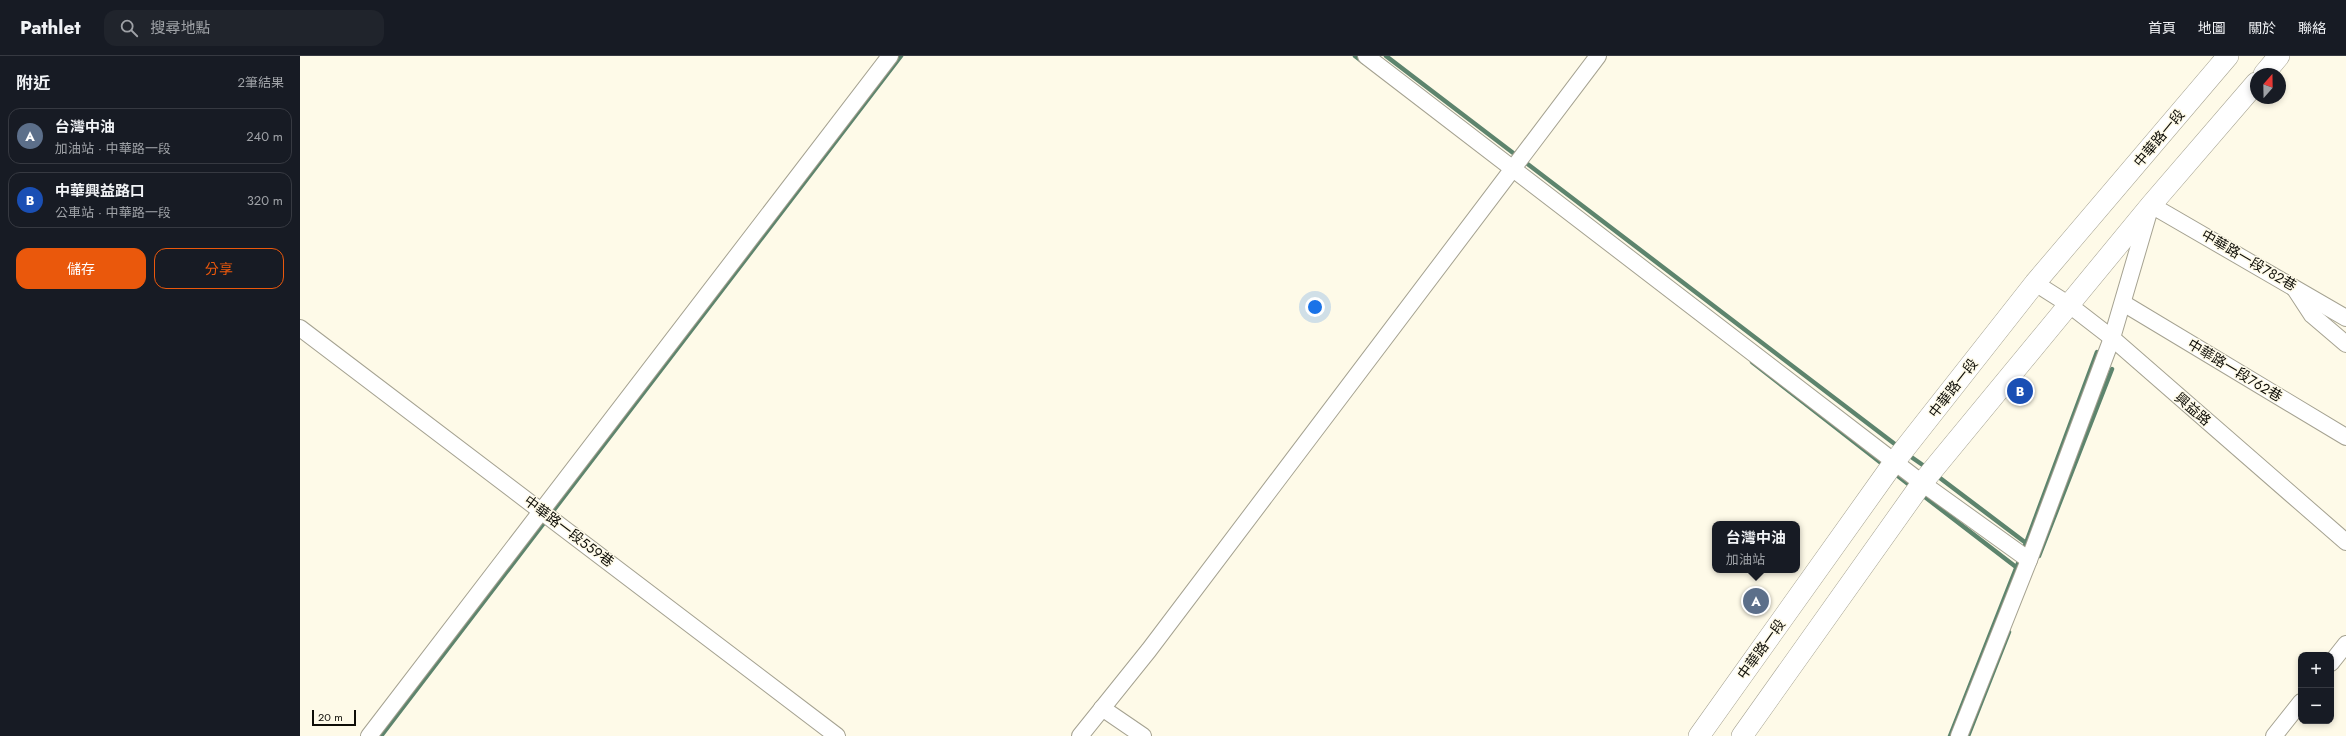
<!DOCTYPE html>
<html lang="zh-TW">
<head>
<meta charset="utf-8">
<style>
  :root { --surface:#171b24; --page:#20242c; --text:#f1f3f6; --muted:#9ea1a6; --line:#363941; --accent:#ea580c }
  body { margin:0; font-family:Jost,"Noto Sans TC",sans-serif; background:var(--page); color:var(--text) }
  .controls { position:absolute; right:12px; bottom:12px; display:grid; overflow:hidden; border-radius:8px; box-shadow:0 2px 6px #0003 }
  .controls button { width:36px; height:36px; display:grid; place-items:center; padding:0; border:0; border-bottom:1px solid var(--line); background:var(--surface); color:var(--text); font:20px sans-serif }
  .compass { position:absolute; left:1950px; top:12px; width:36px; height:36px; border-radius:50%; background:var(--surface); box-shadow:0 2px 6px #0003; rotate:20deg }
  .scale { position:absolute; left:12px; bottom:10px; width:44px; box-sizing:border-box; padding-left:4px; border:2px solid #0e0d07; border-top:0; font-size:11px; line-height:14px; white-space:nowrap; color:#0e0d07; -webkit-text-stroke:3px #fefae8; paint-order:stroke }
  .you { position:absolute; left:1015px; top:251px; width:14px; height:14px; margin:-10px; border:3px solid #fff; border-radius:50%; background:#1a73e8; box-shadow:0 0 0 6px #1a73e833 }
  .badge { display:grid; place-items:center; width:26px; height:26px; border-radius:50%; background:var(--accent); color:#fff; font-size:13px; font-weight:700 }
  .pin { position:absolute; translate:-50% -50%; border:2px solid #fff; box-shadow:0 1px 4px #0006 }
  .popup { position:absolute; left:1412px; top:465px; width:88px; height:52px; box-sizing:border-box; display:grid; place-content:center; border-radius:8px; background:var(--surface); filter:drop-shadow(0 1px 3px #0005); font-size:13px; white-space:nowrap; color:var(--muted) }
  .popup b { font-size:15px; color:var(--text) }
  .popup::after { content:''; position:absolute; left:50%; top:100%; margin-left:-8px; border:8px solid transparent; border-top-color:var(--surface) }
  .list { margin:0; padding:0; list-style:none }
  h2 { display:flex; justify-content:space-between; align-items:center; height:52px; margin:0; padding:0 16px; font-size:17px }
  h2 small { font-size:13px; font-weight:400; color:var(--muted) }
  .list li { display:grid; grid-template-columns:26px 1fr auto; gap:12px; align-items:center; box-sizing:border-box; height:56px; margin:0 8px 8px; padding:0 8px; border:1px solid var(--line); border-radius:12px }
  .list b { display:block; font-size:15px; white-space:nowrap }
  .list p { margin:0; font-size:13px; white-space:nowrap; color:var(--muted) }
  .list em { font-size:13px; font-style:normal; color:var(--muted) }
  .actions { display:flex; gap:8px; padding:12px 16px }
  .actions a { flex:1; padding:9px 0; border:1px solid var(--accent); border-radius:12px; text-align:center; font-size:14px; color:var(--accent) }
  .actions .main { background:var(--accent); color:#fff }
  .icon { flex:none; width:22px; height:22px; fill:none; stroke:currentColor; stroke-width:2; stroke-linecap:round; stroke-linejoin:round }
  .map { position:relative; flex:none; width:2046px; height:680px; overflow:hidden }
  header { display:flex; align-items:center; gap:24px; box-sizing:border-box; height:56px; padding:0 20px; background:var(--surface); border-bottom:1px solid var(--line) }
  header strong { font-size:19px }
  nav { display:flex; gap:22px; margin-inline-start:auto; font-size:14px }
  .search { width:280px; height:36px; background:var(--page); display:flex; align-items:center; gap:10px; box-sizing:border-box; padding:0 14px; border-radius:12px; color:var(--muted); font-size:15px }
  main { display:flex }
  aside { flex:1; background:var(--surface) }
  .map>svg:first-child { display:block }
</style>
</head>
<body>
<header>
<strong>Pathlet</strong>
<div class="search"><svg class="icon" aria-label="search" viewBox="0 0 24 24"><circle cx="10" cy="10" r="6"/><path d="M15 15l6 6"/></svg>搜尋地點</div>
<nav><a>首頁</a><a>地圖</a><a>關於</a><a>聯絡</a></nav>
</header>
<main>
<aside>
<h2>附近<small>2筆結果</small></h2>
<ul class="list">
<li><span class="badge" style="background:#5c6f8a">A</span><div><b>台灣中油</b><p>加油站 · 中華路一段</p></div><em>240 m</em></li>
<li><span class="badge" style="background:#1a4fb4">B</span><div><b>中華興益路口</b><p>公車站 · 中華路一段</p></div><em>320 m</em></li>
</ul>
<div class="actions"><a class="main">儲存</a><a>分享</a></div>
</aside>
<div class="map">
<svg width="2046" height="680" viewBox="0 0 2046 680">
  <rect width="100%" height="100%" fill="#fefae8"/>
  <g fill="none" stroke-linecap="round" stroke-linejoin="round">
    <g stroke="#5d846d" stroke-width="4.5">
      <path d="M1055,0L1063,6"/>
      <path d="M1086,0L1600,392"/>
      <path d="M1452,306L1585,410"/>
      <path d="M1607,398L1627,412"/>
      <path d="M1594,417L1612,431"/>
      <path d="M1636,419L1726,487"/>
      <path d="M1621,438L1716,511"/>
      <path d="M1739,500L1812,313"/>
      <path d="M81,680L601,0"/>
      <path d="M1650,680L1726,487L1797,296"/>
      <path d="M1668,680L1709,576"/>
    </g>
    <g stroke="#a5a291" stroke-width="18">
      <g id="minor">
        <path d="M1066,0L1622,427L1729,504"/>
        <path d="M1735,227L1768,248L1812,282L2046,486"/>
        <path d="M1995,233L2012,259L2046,288"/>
        <path d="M1823,247L2046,381"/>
        <path d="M0,272L537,680"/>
        <path d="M2031,607L2046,588"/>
        <path d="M802,652L843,680"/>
        <path d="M69,680L590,0"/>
        <path d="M780,680L849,594L1298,0"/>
        <path d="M1659,680L1729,504L1812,282L1851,149L2046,262"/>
        <path d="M1974,680L2001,646"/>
      </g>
    </g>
    <g stroke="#a5a291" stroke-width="22">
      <g id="major">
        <path d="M1964,18L1979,0"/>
        <path d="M1399,680L1595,405L1735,227L1928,0"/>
        <path d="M1442,680L1622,427L1851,149L1956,27"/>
      </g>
    </g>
    <use href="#minor" stroke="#fff" stroke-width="16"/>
    <use href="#major" stroke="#fff" stroke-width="21"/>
  </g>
  <g text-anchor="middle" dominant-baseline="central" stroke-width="3" stroke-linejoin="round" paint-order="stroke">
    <g font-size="14" fill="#0e0d07" stroke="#fefae8">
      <text transform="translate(1859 82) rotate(-50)">中華路一段</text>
      <text transform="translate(1949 204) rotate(30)">中華路一段782巷</text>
      <text transform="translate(1935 314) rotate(31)">中華路一段762巷</text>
      <text transform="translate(1653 332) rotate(-52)">中華路一段</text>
      <text transform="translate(1893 353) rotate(41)">興益路</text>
      <text transform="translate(269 475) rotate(37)">中華路一段559巷</text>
      <text transform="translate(1461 593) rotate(-54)">中華路一段</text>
    </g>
  </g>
</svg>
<div class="controls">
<button>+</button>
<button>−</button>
</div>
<svg class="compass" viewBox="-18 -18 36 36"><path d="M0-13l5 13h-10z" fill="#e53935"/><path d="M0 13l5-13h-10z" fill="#9ea1a6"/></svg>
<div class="scale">20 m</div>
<div class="you"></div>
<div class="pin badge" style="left:1456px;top:545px;background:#5c6f8a">A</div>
<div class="popup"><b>台灣中油</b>加油站</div>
<div class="pin badge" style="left:1720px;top:335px;background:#1a4fb4">B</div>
</div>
</main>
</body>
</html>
